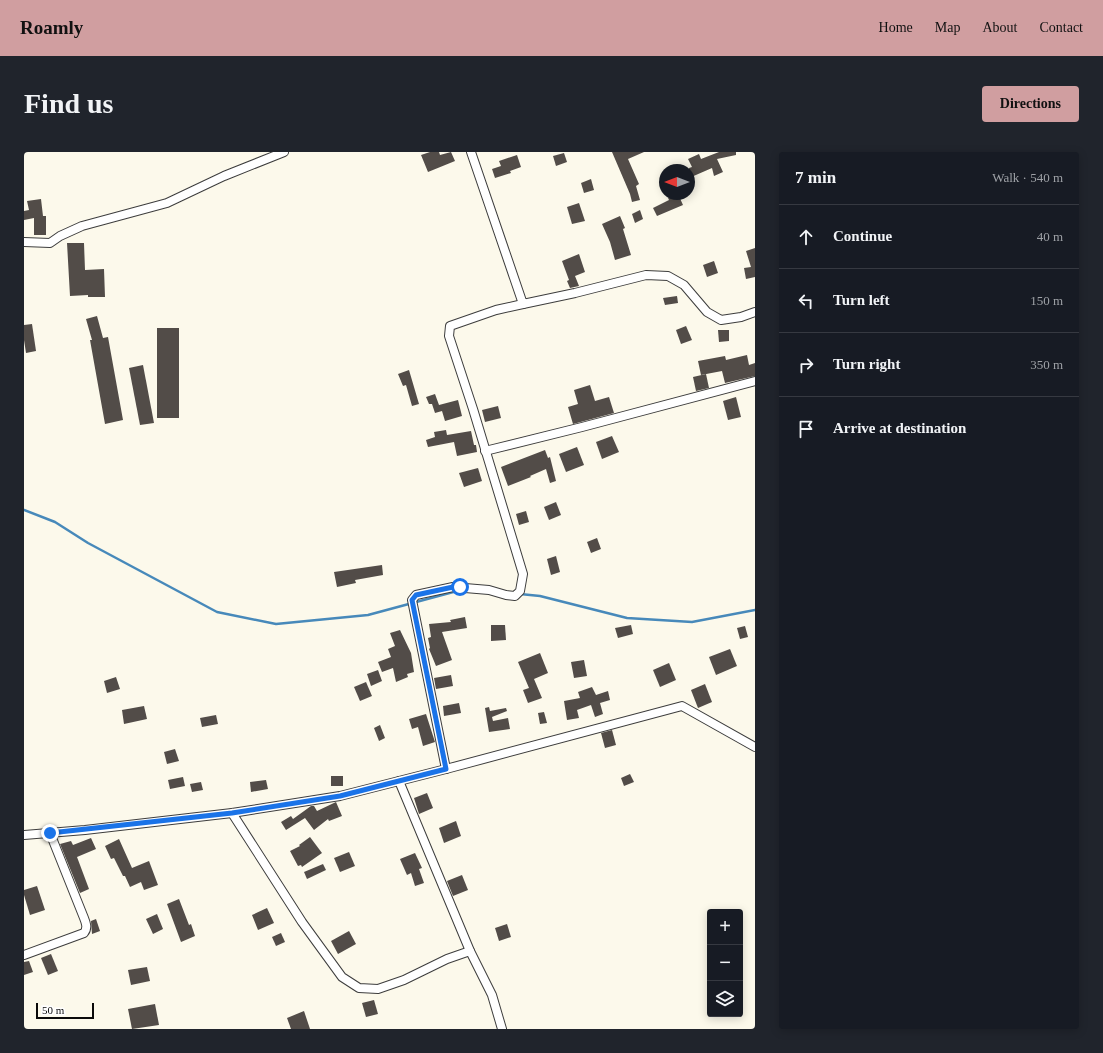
<!DOCTYPE html>
<html lang="en">
<head>
<meta charset="utf-8">
<style>
  :root { --surface:#171b24; --page:#20242c; --text:#f1f3f6; --muted:#9ea1a6; --line:#363941; --accent:#d09ea0 }
  body { margin:0; font-family:Georgia,serif; background:var(--page); color:var(--text) }
  .controls { position:absolute; right:12px; bottom:12px; display:grid; overflow:hidden; border-radius:4px; box-shadow:0 2px 10px #0003 }
  .controls button { width:36px; height:36px; display:grid; place-items:center; padding:0; border:0; border-bottom:1px solid var(--line); background:var(--surface); color:var(--text); font:20px sans-serif }
  .compass { position:absolute; left:635px; top:12px; width:36px; height:36px; border-radius:50%; background:var(--surface); box-shadow:0 2px 10px #0003; rotate:270deg }
  .scale { position:absolute; left:12px; bottom:10px; width:58px; box-sizing:border-box; padding-left:4px; border:2px solid #0a0a0a; border-top:0; font-size:11px; line-height:14px; white-space:nowrap; color:#0a0a0a; -webkit-text-stroke:3px #fff; paint-order:stroke }
  .stop { position:absolute; width:12px; height:12px; margin:-9px; border:3px solid #1a73e8; border-radius:50%; background:#fff }
  .stop.end { background:#1a73e8; border-color:#fff; box-shadow:0 1px 4px #0008 }
  .list { margin:0; padding:0; list-style:none }
  h2 { display:flex; justify-content:space-between; align-items:center; height:52px; margin:0; padding:0 16px; font-size:17px }
  h2 small { font-size:13px; font-weight:400; color:var(--muted) }
  .list li { display:grid; grid-template-columns:26px 1fr auto; gap:12px; align-items:center; box-sizing:border-box; height:64px; padding:0 16px; border-top:1px solid var(--line) }
  .list b { display:block; font-size:15px; white-space:nowrap }
  .list em { font-size:13px; font-style:normal; color:var(--muted) }
  .icon { flex:none; width:22px; height:22px; fill:none; stroke:currentColor; stroke-width:2; stroke-linecap:round; stroke-linejoin:round }
  .map { position:relative; flex:none; width:731px; height:877px; overflow:hidden; border-radius:4px }
  header { display:flex; align-items:center; gap:24px; box-sizing:border-box; height:56px; padding:0 20px; background:var(--accent); color:#111 }
  header strong { font-size:19px }
  nav { display:flex; gap:22px; margin-inline-start:auto; font-size:14px }
  .intro { display:flex; align-items:center; justify-content:space-between; box-sizing:border-box; height:96px; padding:0 24px }
  h1 { margin:0; font-size:28px }
  .button { padding:10px 18px; border-radius:4px; background:var(--accent); color:#111; font-size:14px; font-weight:700 }
  main { display:flex; gap:24px; padding:0 24px }
  aside { flex:1; background:var(--surface); border-radius:4px; box-shadow:0 2px 10px #0003 }
  .map>svg:first-child { display:block }
</style>
</head>
<body>
<header>
<strong>Roamly</strong>
<nav><a>Home</a><a>Map</a><a>About</a><a>Contact</a></nav>
</header>
<div class="intro"><h1>Find us</h1><a class="button">Directions</a></div>
<main>
<div class="map">
<svg width="731" height="877" viewBox="0 0 731 877">
  <rect width="100%" height="100%" fill="#fcf9eb"/>
  <g fill="none" stroke-linecap="round" stroke-linejoin="round">
    <g stroke="#4789ba" stroke-width="2.5">
      <path d="M0,358L31,370L64,391L193,460L252,472L344,463L433,439"/>
      <path d="M496,442L516,444L603,466L668,470L731,458"/>
    </g>
  </g>
  <g fill="#524c48">
    <path d="M406,0H415L416,3L427,0L431,9L404,20L397,3Z"/>
    <path d="M588,0H620L604,7L615,32L612,34L616,48L608,50L606,42Z"/>
    <path d="M695,0H712V3L693,7L699,20L690,24L688,16L665,26V16L668,15L664,7L675,2L677,7Z"/>
    <path d="M540,1L543,10L532,14L529,4Z"/>
    <path d="M493,3L497,15L486,19L487,21L471,26L468,17L477,14L475,9Z"/>
    <path d="M567,27L570,38L560,41L557,31Z"/>
    <path d="M654,42L659,53L633,64L629,56L645,48L644,46Z"/>
    <path d="M17,47L19,64H22V83H10V66L0,68V59L5,58L3,49Z"/>
    <path d="M555,51L561,69L548,72L543,55Z"/>
    <path d="M616,58L619,67L611,71L608,62Z"/>
    <path d="M596,64L601,76L599,77L607,103L591,108L586,90L578,72Z"/>
    <path d="M43,91H60L61,118L80,117L81,145H64V143L46,144Z"/>
    <path d="M731,96V125L722,127L720,116L727,115L722,99Z"/>
    <path d="M555,102L561,120L551,124L555,134L546,136L543,129L545,128L538,109Z"/>
    <path d="M690,109L694,121L683,125L679,113Z"/>
    <path d="M653,144L654,151L641,153L639,146Z"/>
    <path d="M73,164L79,186L84,185L99,268L81,272L66,188H68L62,167Z"/>
    <path d="M8,172L12,199L2,201L0,188V173Z"/>
    <path d="M662,174L668,188L657,192L652,178Z"/>
    <rect x="133" y="176" width="22" height="90"/>
    <path d="M694,178H705V189L695,190Z"/>
    <path d="M723,203L725,213L731,211V224L701,231L698,219L677,223L674,209L701,204L702,208Z"/>
    <path d="M119,213L130,271L116,273L105,216Z"/>
    <path d="M385,218L395,252L388,254L382,233L379,234L374,222Z"/>
    <path d="M682,222L685,236L672,239L669,225Z"/>
    <path d="M566,233L571,249L585,245L590,261L549,272L544,255L554,252L550,238Z"/>
    <path d="M411,242L415,253L434,248L438,264L421,269L418,259L411,261L408,252H405L402,245Z"/>
    <path d="M712,245L717,265L704,268L699,249Z"/>
    <path d="M474,254L477,266L461,270L458,258Z"/>
    <path d="M422,278L423,283L447,279L450,293H452L453,300L433,304L430,290L404,295L402,288L411,285L410,280Z"/>
    <path d="M588,284L595,300L578,307L572,290Z"/>
    <path d="M553,295L560,313L542,320L535,302Z"/>
    <path d="M521,298L524,306L526,305L532,329L526,331L522,317L506,324L507,325L484,334L477,315Z"/>
    <path d="M454,316L458,329L440,335L435,321Z"/>
    <path d="M532,350L537,363L525,368L520,355Z"/>
    <path d="M502,359L505,370L495,373L492,362Z"/>
    <path d="M573,386L577,397L567,401L563,390Z"/>
    <path d="M532,404L536,420L527,423L523,407Z"/>
    <path d="M358,413L359,423L331,428L332,431L313,435L310,420Z"/>
    <path d="M441,465L443,476L418,480L428,508L412,514L405,497L406,496L404,486L407,485L405,472L427,470L426,468Z"/>
    <path d="M467,473H481L482,488L467,489Z"/>
    <path d="M607,473L609,482L594,486L591,476Z"/>
    <path d="M721,474L724,485L716,487L713,476Z"/>
    <path d="M376,478L387,501L390,520L383,522L384,525L372,530L369,516L358,520L354,510L367,505L364,497L371,494L366,481Z"/>
    <path d="M706,497L713,514L692,523L685,505Z"/>
    <path d="M516,501L524,521L510,527L518,546L504,551L499,538L505,536L494,510Z"/>
    <path d="M560,508L563,524L550,526L547,510Z"/>
    <path d="M645,511L652,528L636,535L629,518Z"/>
    <path d="M354,518L358,529L347,534L343,522Z"/>
    <path d="M427,523L429,534L412,537L410,526Z"/>
    <path d="M92,525L96,537L83,541L80,529Z"/>
    <path d="M342,530L348,544L336,549L330,535Z"/>
    <path d="M681,532L688,550L674,556L667,538Z"/>
    <path d="M568,535L572,543L584,539L586,548L576,551L579,562L571,565L567,553L553,558L555,566L543,568L540,549L556,546L554,540Z"/>
    <path d="M435,551L437,561L420,564L419,554Z"/>
    <path d="M120,554L123,567L100,572L98,558Z"/>
    <path d="M465,555L466,559L482,556L483,559L468,565L469,569L484,566L486,577L465,580L461,556Z"/>
    <path d="M520,560L523,571L516,572L514,561Z"/>
    <path d="M402,562L411,590L399,594L394,575L388,577L385,567Z"/>
    <path d="M192,563L194,572L178,575L176,566Z"/>
    <path d="M356,573L361,586L355,589L350,576Z"/>
    <path d="M588,578L592,593L581,596L577,581Z"/>
    <path d="M151,597L155,609L143,612L140,600Z"/>
    <path d="M606,622L610,630L600,634L597,626Z"/>
    <rect x="307" y="624" width="12" height="10"/>
    <path d="M159,625L161,634L146,637L144,628Z"/>
    <path d="M242,628L244,637L227,640L226,630Z"/>
    <path d="M177,630L179,638L168,640L166,632Z"/>
    <path d="M403,641L409,656L395,662L390,646Z"/>
    <path d="M312,650L318,664L305,669L304,667L290,678L281,666L262,678L257,670L267,664L269,667L287,654H290L293,659Z"/>
    <path d="M432,669L437,684L420,691L415,676Z"/>
    <path d="M286,685L298,701L278,715L277,713L274,714L266,699L276,694L275,693Z"/>
    <path d="M67,686L72,697L53,705L65,737L56,741L36,692L47,689L49,693Z"/>
    <path d="M95,687L108,716L125,709L134,733L120,738L117,730L106,735L101,724H99L90,706L87,707L81,694Z"/>
    <path d="M325,700L331,714L316,720L310,706Z"/>
    <path d="M391,701L398,716L395,717L400,731L391,734L387,721L383,723L376,707Z"/>
    <path d="M299,712L302,718L283,727L280,720Z"/>
    <path d="M438,723L444,738L429,744L423,729Z"/>
    <path d="M13,734L21,758L6,763L0,743V738Z"/>
    <path d="M155,747L165,773L167,772L171,784L157,790L143,752Z"/>
    <path d="M243,756L250,771L234,778L228,763Z"/>
    <path d="M133,762L139,777L129,782L122,767Z"/>
    <path d="M72,767L76,779L68,782L67,769Z"/>
    <path d="M483,772L487,785L475,789L471,776Z"/>
    <path d="M325,779L332,792L314,802L307,789Z"/>
    <path d="M257,781L261,790L252,794L248,785Z"/>
    <path d="M27,802L34,819L24,823L17,806Z"/>
    <path d="M5,809L9,820L0,823V810Z"/>
    <path d="M123,815L126,829L107,833L104,818Z"/>
    <path d="M350,848L354,862L342,865L338,851Z"/>
    <path d="M131,852L135,873L108,877L104,857Z"/>
    <path d="M280,859L286,877H267L263,866Z"/>
  </g>
  <g fill="none" stroke-linecap="round" stroke-linejoin="round">
    <g stroke="#3d3d3d" stroke-width="10">
      <g id="minor">
        <path d="M447,0L499,152L551,141L622,123L644,124L660,133L683,160L697,168L717,165L731,160"/>
        <path d="M0,90L26,91L36,84L58,74L143,51L200,24L260,0"/>
        <path d="M461,299L558,275L731,229"/>
        <path d="M422,617L388,448L392,443L429,435L465,438L482,443L491,444L496,439L499,422L449,257L425,184L426,174L472,158L499,152"/>
        <path d="M375,629L446,799L468,843L478,877"/>
        <path d="M208,661L278,770L318,825L335,836L354,837L380,828L423,807L446,799"/>
        <path d="M0,683L61,678L208,661L316,644L422,617L658,554L731,595"/>
        <path d="M0,803L60,781C64,776 62,771 60,766L26,681"/>
      </g>
    </g>
    <use href="#minor" stroke="#fff" stroke-width="8"/>
  </g>
  <g fill="none" stroke-linecap="round" stroke-linejoin="round">
    <path stroke="#1a73e8" stroke-width="5" d="M26,681L208,661L316,644L422,617L388,448L392,443L429,435H436"/>
  </g>
</svg>
<div class="controls">
<button>+</button>
<button>−</button>
<button><svg class="icon" aria-label="layers" viewBox="0 0 24 24"><path d="M12 4l9 5-9 5-9-5zM3 14l9 5 9-5"/></svg></button>
</div>
<svg class="compass" viewBox="-18 -18 36 36"><path d="M0-13l5 13h-10z" fill="#e53935"/><path d="M0 13l5-13h-10z" fill="#9ea1a6"/></svg>
<div class="scale">50 m</div>
<div class="stop" style="left:436px;top:435px"></div>
<div class="stop end" style="left:26px;top:681px"></div>
</div>
<aside>
<h2>7 min<small>Walk · 540 m</small></h2>
<ul class="list">
<li><svg class="icon" aria-label="ahead" viewBox="0 0 24 24"><path d="M12 20V5M6 11l6-6 6 6"/></svg><div><b>Continue</b></div><em>40 m</em></li>
<li><svg class="icon" aria-label="left" viewBox="0 0 24 24"><path d="M17 20v-9H6M10 6l-5 5 5 5"/></svg><div><b>Turn left</b></div><em>150 m</em></li>
<li><svg class="icon" aria-label="right" viewBox="0 0 24 24"><path d="M7 20v-9h11M14 6l5 5-5 5"/></svg><div><b>Turn right</b></div><em>350 m</em></li>
<li><svg class="icon" aria-label="arrive" viewBox="0 0 24 24"><path d="M6 21V4h12l-3 4 3 4H6"/></svg><div><b>Arrive at destination</b></div></li>
</ul>
</aside>
</main>
</body>
</html>
